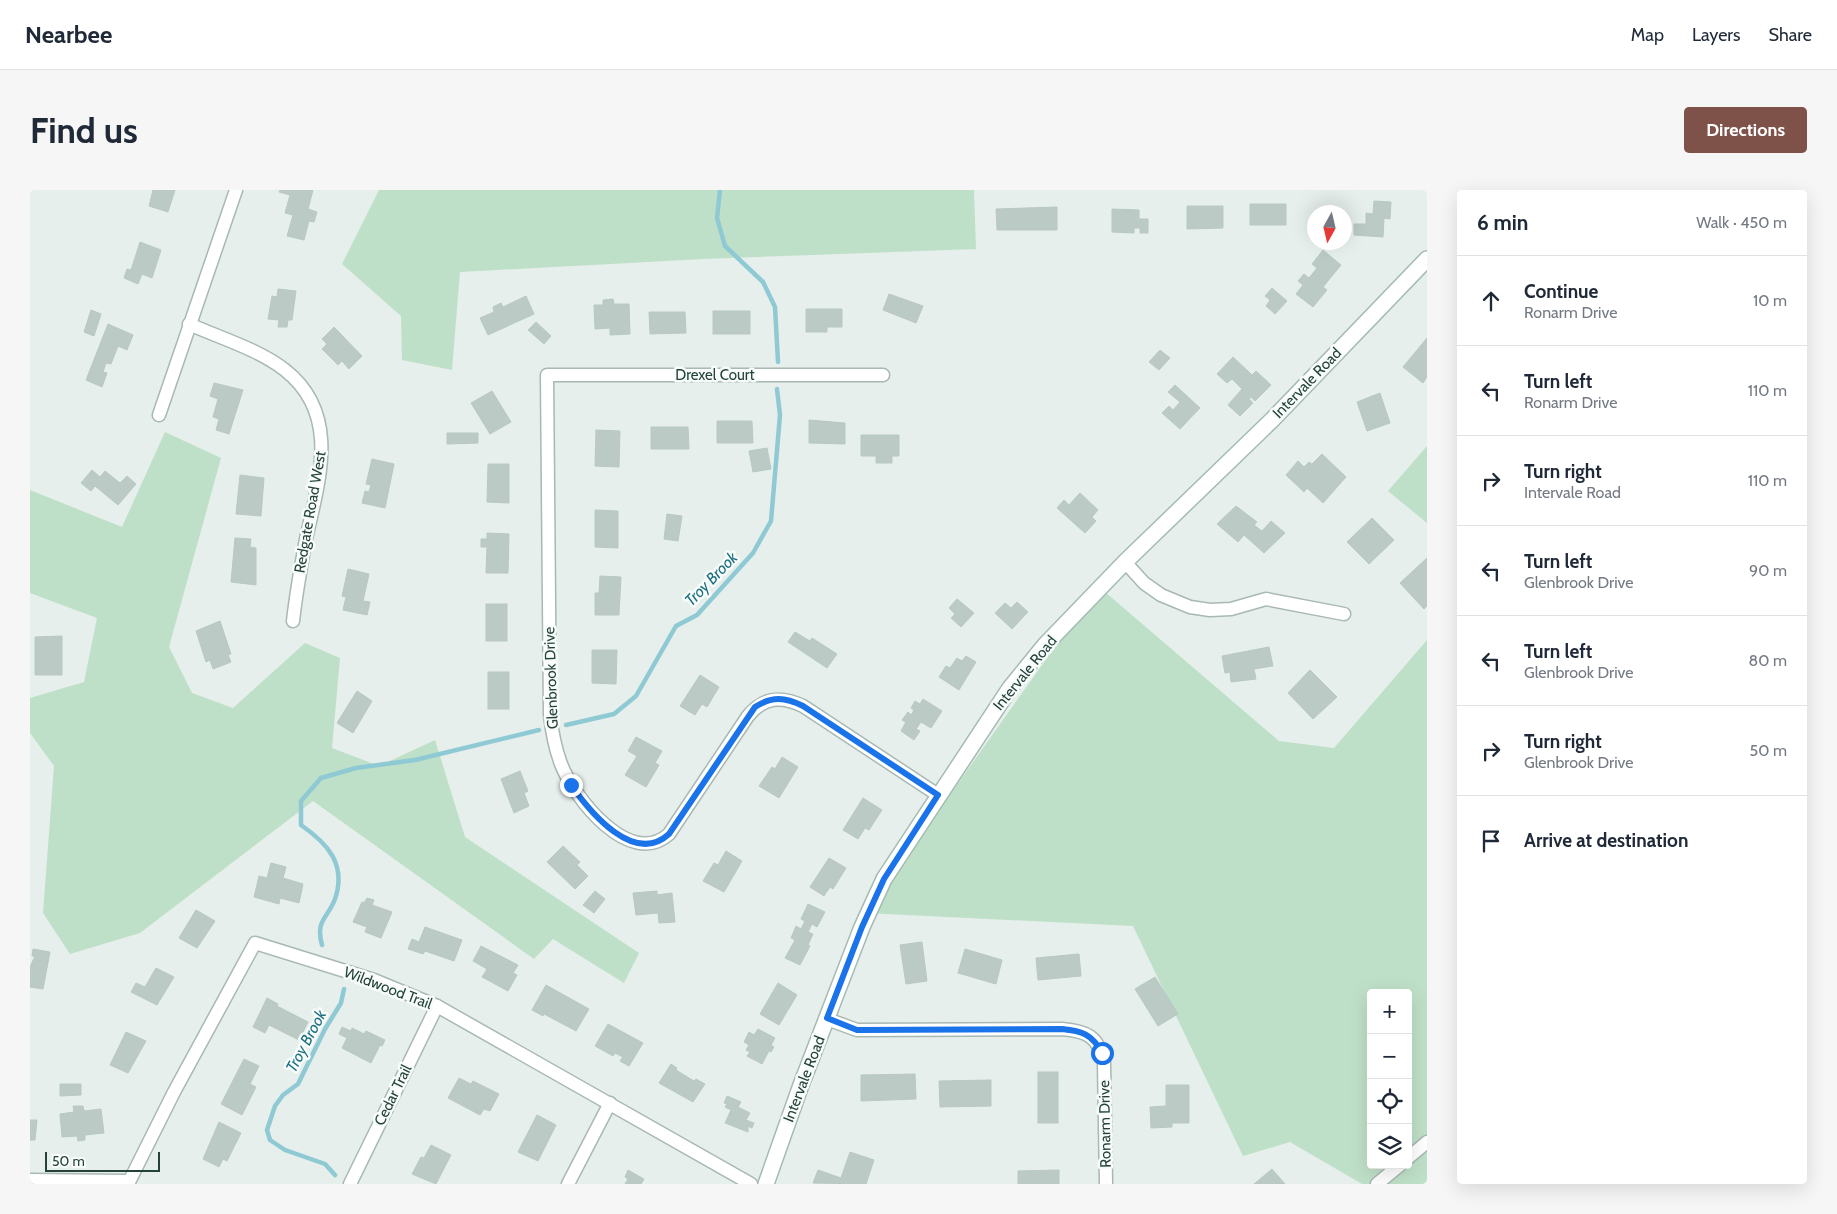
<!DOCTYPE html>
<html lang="en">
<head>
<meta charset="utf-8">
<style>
  :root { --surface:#fff; --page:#f6f6f7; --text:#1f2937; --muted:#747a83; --line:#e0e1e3; --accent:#7f5249 }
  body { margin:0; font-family:Cabin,sans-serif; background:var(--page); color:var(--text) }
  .controls { position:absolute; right:15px; bottom:15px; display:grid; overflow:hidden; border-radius:5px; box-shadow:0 5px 20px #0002 }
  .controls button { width:45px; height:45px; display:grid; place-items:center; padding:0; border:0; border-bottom:1px solid var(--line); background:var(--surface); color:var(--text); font:25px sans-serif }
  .compass { position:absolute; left:1277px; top:15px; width:45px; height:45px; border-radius:50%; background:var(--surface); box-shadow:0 5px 20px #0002; rotate:188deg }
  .scale { position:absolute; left:15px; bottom:12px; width:115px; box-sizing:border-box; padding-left:5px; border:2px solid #24423a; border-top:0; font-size:14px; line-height:18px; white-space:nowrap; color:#24423a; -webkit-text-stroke:4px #f7fbf9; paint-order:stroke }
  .stop { position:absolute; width:15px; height:15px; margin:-11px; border:4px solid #1a73e8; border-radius:50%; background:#fff }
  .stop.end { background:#1a73e8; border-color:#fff; box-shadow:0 1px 5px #0008 }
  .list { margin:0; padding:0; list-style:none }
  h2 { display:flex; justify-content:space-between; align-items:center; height:65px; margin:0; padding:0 20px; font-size:21px }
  h2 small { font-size:16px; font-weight:400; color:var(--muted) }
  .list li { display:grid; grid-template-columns:32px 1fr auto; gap:15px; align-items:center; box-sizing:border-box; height:90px; padding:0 20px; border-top:1px solid var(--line) }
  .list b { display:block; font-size:19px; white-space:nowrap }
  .list p { margin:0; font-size:16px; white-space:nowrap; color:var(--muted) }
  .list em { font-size:16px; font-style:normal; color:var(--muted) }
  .icon { flex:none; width:28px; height:28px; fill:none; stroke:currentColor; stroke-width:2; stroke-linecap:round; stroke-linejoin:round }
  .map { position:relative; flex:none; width:1397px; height:994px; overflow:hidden; border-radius:5px }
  header { display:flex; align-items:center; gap:30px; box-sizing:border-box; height:70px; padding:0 25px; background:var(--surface); border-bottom:1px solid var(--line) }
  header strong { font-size:24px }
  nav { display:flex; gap:28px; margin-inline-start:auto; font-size:18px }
  .intro { display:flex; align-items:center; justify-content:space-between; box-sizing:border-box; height:120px; padding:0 30px }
  h1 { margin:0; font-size:35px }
  .button { padding:12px 22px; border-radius:5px; background:var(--accent); color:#fff; font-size:18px; font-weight:700 }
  main { display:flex; gap:30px; padding:0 30px }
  aside { flex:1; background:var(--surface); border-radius:5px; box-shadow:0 5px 20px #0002 }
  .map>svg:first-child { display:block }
</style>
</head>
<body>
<header>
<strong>Nearbee</strong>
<nav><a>Map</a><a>Layers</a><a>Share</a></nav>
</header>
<div class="intro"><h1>Find us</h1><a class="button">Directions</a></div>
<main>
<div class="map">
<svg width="1397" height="994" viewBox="0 0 1397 994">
  <rect width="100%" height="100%" fill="#e6efeb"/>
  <g fill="#bfe0c8" fill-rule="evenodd">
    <path d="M349,0H944L946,59L674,69L430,82L422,180L372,170L371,126L312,74Z"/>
    <path d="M135,242L191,268L139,457L162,503L203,518L275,453L310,468L302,558L349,576L405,550L435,647L609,763L594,793L523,749L504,769L283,611L110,743L40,764L13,723L24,576L0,543V508L54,492L67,428L0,403V300L92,337Z"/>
    <path d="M1397,256V333L1358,301Z"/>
    <path d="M1068,396L1249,551L1304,558L1397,450V994H1332L1260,952L1213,966L1103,736L836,723ZM1341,803H1378V975H1341Z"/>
  </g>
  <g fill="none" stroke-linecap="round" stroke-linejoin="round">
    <g stroke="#8ec9d4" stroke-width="4.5">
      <path d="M690,0L687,28L695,56L733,92L745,117L748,172"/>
      <path d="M536,535L584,524L606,506L646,436L667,425L723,363L741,331L750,225L747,199"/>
      <path d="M292,755C285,730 298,728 305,709C317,674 297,653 271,635V611L291,588L326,578L385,570L509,540"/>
      <path d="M305,985L295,974L255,960L240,950L237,940L245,916L253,905L268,894L295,839L311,813L314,799"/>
    </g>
  </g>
  <g fill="#bbcac4" stroke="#b8c9c2">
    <path d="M123,0H145L138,22L119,16Z"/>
    <path d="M250,0H283L278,19L287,22L284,32L279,31L274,50L257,46L263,25L255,23L260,5L249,2Z"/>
    <path d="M1344,11L1361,12L1360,29L1354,28L1353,47L1324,45V34H1336V23L1343,24Z"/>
    <rect x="1220" y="14" width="36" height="21"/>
    <path d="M1157,16H1193V38L1157,39Z"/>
    <path d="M1027,17V40H967L966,19Z"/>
    <path d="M1082,19L1109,20V29H1118V43H1110V38H1104V43L1082,42Z"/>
    <path d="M110,52L131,60L122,88L112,84L108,94L94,88L97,79L101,80Z"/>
    <path d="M1293,60L1311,75L1293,97L1297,100L1283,117L1266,104L1273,95L1268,91L1274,84L1279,88L1287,78L1282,74Z"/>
    <path d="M1242,98L1257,111L1245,124L1236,116L1240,110L1235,106Z"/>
    <path d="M248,99L266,101L262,130H258L257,137H248L249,130L238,129L242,106L247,107Z"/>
    <path d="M859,104L893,116L886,133L853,120Z"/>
    <path d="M496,106L504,124L458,145L450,128L464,122L463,117L471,113L473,117Z"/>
    <path d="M583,109L584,114H599L600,144L580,145V138L565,139L564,115H573V110Z"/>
    <path d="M776,119H812V137H797V142H776Z"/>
    <path d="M61,120L71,124L64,146L54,142Z"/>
    <rect x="683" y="121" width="37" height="23"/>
    <path d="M619,122H655L656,143L620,144Z"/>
    <path d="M506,132L521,146L514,154L498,140Z"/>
    <path d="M78,134L103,145L97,160L88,156L81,174L76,173L73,182L77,183L72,197L56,190Z"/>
    <path d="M304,137L332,166L319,179L312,171L308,175L292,159L297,154L292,149Z"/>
    <path d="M1397,148V187L1393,193L1373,177Z"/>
    <path d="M1130,160L1140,168L1129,180L1119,172Z"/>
    <path d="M1203,167L1222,185L1226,181L1241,195L1225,211L1221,207L1219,209L1223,213L1210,226L1198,215L1212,199L1202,189L1197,193L1187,184Z"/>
    <path d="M184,193L213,200L199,244L186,240L189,229L183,227L188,209L180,206Z"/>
    <path d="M1145,195L1170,218L1150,239L1132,223L1139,216L1143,220L1150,212L1138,202Z"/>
    <path d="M462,201L481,232L460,244L441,213Z"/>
    <path d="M1350,203L1360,233L1337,241L1327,212Z"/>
    <path d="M779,230L815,233V254L779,253Z"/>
    <path d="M687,231H722L723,253H687Z"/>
    <path d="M621,237H658L659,259H621Z"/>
    <path d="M566,240L590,241L589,277L565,276Z"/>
    <path d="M417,243H448V253L417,254Z"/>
    <path d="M831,245H869V266H862V273H846V266H831Z"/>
    <path d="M737,258L741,279L723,282L719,261Z"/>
    <path d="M1292,264L1316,287L1293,313L1277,298L1274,302L1256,285L1268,271L1274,277L1279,272L1282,274Z"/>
    <path d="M342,269L364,274L355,318L332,313L335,301L339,302L341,295L336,294Z"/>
    <path d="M458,274H479V313L457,312Z"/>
    <path d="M62,280L70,287L75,281L90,293L97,286L106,294L88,315L65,296L61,301L51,293Z"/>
    <path d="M210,285L234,288L231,326L206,324Z"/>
    <path d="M1050,303L1068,320L1062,327L1066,331L1055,343L1027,318L1034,310L1039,315Z"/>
    <path d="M1206,316L1227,332L1224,335L1232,341L1241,331L1255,343L1234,363L1214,345L1208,352L1187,334Z"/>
    <path d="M565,320L588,321V358L565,357Z"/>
    <path d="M637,324L652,326L648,351L634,349Z"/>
    <path d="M1342,328L1364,350L1339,374L1317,352Z"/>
    <path d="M457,343L479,344L478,383H456L457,357H451V349H457Z"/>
    <path d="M205,348L221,349L220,357L226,358V395L201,392Z"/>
    <path d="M1397,368V416L1394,419L1370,393Z"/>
    <path d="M318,379L339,384L333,411L340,412L337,425L313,420L316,407L312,406Z"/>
    <path d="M570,386L591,387L589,425H565V403H569Z"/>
    <path d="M927,409L944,423L931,437L921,428L925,424L919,418Z"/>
    <path d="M987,412L998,422L982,439L965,423L975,413L981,418Z"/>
    <rect x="456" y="414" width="21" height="37"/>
    <path d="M190,431L201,464L198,465L201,472L183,479L180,470L176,472L166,441Z"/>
    <path d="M765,442L780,451L782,448L807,464L797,478L758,452Z"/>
    <path d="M32,446V485H5V447Z"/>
    <path d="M1239,457L1243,476L1224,479L1226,489L1201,492L1200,482L1195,483L1192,466Z"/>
    <path d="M562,460H587L586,494L562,493Z"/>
    <path d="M936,466L946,472L929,500L909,487L916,476L920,478L927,468L932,471Z"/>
    <path d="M1280,480L1307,507L1283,529L1258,503Z"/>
    <rect x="458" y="482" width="21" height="37"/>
    <path d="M670,485L689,497L677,517L672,514L665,525L650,516Z"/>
    <path d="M327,501L342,511L323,543L307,533Z"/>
    <path d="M893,509L912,521L901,538L891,532L886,539L890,541L884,550L871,541L876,532L872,530L878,522L881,525L884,520L881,518L885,511L890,514Z"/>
    <path d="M606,547L632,561L625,573L629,575L616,597L595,585L607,566L598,561Z"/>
    <path d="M752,567L768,577L749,608L729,596L742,577L745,579Z"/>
    <path d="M490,581L498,601L494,603L499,616L484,623L471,589Z"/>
    <path d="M833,608L852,620L839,640L835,638L828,649L813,640Z"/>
    <path d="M533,656L550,672L547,675L558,686L545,699L517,672Z"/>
    <path d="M696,661L712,671L694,702L673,691L684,673L688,675Z"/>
    <path d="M799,668L816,678L803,699L800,697L794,706L780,697Z"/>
    <path d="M241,673L256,677L253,688L273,694L269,713L250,708L249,714L224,707L229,686L237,688Z"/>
    <path d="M565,701L575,709L564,723L553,715Z"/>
    <path d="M627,701V705L642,703L645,732L629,733L628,723L606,725L603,703Z"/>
    <path d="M337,708L344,710L342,715L362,722L351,748L335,742L337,737L323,732L332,712L334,713Z"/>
    <path d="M778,714L795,722L787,737L782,734L778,742L783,744L778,755L780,756L770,775L755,768L765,750L761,748L766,736L771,739L775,731L771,729Z"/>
    <path d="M166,720L185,731L167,758L149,748Z"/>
    <path d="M395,737L432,750L424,771L395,761L393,764L378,759L382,749L389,752Z"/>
    <path d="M892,752L897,791L876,794L870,755Z"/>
    <path d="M451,756L488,775L483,783L487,785L478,801L452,787L457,779L443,771Z"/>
    <path d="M3,759L20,762L13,799L0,797V777L5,766H2Z"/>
    <path d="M935,759L972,770L966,794L928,783Z"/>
    <path d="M1049,764L1051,786L1008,790L1006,768Z"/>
    <path d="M126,778L144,787L127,815L101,802L106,793L115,797Z"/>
    <path d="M1125,787L1148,824L1128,836L1105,799Z"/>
    <path d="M748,793L767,805L749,835L730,824Z"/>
    <path d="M516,795L559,819L546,841L514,824L513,826L502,820Z"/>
    <path d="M237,808L248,814L247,816L278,832L269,850L239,835L235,843L223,837Z"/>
    <path d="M578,834L613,853L599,876L590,871L593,867L585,863L583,866L565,856Z"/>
    <path d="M312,837L321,841L322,838L334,844L336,841L355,850L352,856L350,855L341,873L312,858L317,848L309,844Z"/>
    <path d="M728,839L745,848L741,855L744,857L741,862L739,861L732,874L717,866L720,862L716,860L719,855L714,852L719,842L724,845Z"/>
    <path d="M96,842L116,851L98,883L80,875Z"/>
    <path d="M214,869L229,876L220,894L226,897L212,925L191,914Z"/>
    <path d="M641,874L647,878L646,880L664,891L666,889L675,894L663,912L629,893Z"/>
    <rect x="1008" y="882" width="20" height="51"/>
    <path d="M885,884L886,909L831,911V885Z"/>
    <path d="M429,888L441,894L443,891L469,904L460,921L454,919L450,925L418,908Z"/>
    <path d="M961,890V916L910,917L909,891Z"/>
    <path d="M30,894H51V905L30,906Z"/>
    <path d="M1136,895H1159V933H1142V937L1121,938L1120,917L1136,916Z"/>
    <path d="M697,906L711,912L708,917L720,923L716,930L724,933L722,938L718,936V942L695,933L701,920L695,917L697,914L694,913Z"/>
    <path d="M43,916H53L54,921L71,919L74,943L55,945V950L48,951L47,946L32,947L30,924L44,922Z"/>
    <path d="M507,925L526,935L508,971L488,962Z"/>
    <path d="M0,930H7L5,950H0Z"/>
    <path d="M189,932L211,943L197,971L193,969L189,977L173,969Z"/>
    <path d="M401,955L421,965L406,994L382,984L391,967L394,968Z"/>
    <path d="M820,962L844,970L836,994L783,993L788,980L811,988Z"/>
    <path d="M1242,979L1255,994H1224Z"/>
    <path d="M598,980L614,989L611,994H595L598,989L595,987Z"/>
    <path d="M1029,980V994H988V981Z"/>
  </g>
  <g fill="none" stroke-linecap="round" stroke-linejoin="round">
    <g stroke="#a8b8b2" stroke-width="15">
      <g id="street">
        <path d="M159,134C190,148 228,159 255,180C311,224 289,290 276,349C271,376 266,404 263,431"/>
        <path d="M853,185H517L520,525C522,542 525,558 531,574C544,608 600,679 639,644L718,526C734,506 752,506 773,516L908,605"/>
        <path d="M129,225L206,0"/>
        <path d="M1095,372L1114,393L1131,405L1160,417L1180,420L1201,419L1236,409L1314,424"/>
        <path d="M797,829L827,840L1032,839C1056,841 1069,846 1074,873L1076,994"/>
        <path d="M1378,968L1397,952"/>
        <path d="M0,990L99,991"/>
        <path d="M98,994L144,902L225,753L344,790L407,816L721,994"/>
        <path d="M320,994L407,816"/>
        <path d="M538,994L580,913"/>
        <path d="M1347,994L1370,975"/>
      </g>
    </g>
    <g stroke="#a4bbb3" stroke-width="18">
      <path id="secondary" d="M736,994L771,895L832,737L854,689L980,498L1015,455L1095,372L1242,230L1397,69"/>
    </g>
    <use href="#street" stroke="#fff" stroke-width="12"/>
    <use href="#secondary" stroke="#fff" stroke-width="15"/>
  </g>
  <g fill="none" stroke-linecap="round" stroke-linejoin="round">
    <path stroke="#1a73e8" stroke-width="6" d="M541,595C560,622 604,676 639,644L725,517C742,506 755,507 773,516L908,605L854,689L832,737L797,828L827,840L1032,839C1052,841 1062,844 1072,863"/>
  </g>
  <g text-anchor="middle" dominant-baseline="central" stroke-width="5" stroke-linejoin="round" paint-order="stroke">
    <g font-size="15" fill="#24423a" stroke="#f7fbf9">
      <text x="685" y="185">Drexel Court</text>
      <text transform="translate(1277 193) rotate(-46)">Intervale Road</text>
      <text transform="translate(280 322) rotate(-80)">Redgate Road West</text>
      <text transform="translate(995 483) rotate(-51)">Intervale Road</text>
      <text transform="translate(521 488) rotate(-92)">Glenbrook Drive</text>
      <text transform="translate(358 798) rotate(21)">Wildwood Trail</text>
      <text transform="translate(774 889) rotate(-69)">Intervale Road</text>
      <text transform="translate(363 905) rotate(-64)">Cedar Trail</text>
      <text transform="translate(1075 934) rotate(-91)">Ronarm Drive</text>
    </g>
    <g font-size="16" font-style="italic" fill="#1c6f80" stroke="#f7fbf9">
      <text transform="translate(681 389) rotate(-46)">Troy Brook</text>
      <text transform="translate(276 851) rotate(-62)">Troy Brook</text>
    </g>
  </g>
</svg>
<div class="controls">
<button>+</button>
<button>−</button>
<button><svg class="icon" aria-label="locate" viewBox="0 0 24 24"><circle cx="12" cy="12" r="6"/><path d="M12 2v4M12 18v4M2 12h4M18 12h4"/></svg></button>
<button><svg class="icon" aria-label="layers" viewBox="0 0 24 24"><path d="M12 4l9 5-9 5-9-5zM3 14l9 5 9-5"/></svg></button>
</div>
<svg class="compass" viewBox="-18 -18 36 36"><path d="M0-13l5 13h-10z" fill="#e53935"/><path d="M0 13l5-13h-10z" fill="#747a83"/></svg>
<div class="scale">50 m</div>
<div class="stop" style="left:1072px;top:863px"></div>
<div class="stop end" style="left:541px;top:595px"></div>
</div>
<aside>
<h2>6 min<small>Walk · 450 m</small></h2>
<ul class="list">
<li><svg class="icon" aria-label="ahead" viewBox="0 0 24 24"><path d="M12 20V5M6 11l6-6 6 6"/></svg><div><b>Continue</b><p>Ronarm Drive</p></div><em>10 m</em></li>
<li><svg class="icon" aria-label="left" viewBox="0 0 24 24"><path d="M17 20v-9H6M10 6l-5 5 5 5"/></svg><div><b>Turn left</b><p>Ronarm Drive</p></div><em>110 m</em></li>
<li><svg class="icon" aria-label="right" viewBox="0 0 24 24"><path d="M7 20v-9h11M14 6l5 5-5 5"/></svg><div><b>Turn right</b><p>Intervale Road</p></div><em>110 m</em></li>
<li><svg class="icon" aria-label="left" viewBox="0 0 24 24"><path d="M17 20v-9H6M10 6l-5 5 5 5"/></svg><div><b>Turn left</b><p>Glenbrook Drive</p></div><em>90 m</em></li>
<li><svg class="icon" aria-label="left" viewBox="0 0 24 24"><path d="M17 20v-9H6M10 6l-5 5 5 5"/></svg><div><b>Turn left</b><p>Glenbrook Drive</p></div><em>80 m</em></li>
<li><svg class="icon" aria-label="right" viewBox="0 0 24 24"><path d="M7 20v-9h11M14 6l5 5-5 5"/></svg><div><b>Turn right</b><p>Glenbrook Drive</p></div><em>50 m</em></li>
<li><svg class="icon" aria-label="arrive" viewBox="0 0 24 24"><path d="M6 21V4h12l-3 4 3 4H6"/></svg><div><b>Arrive at destination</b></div></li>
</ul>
</aside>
</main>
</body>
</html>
